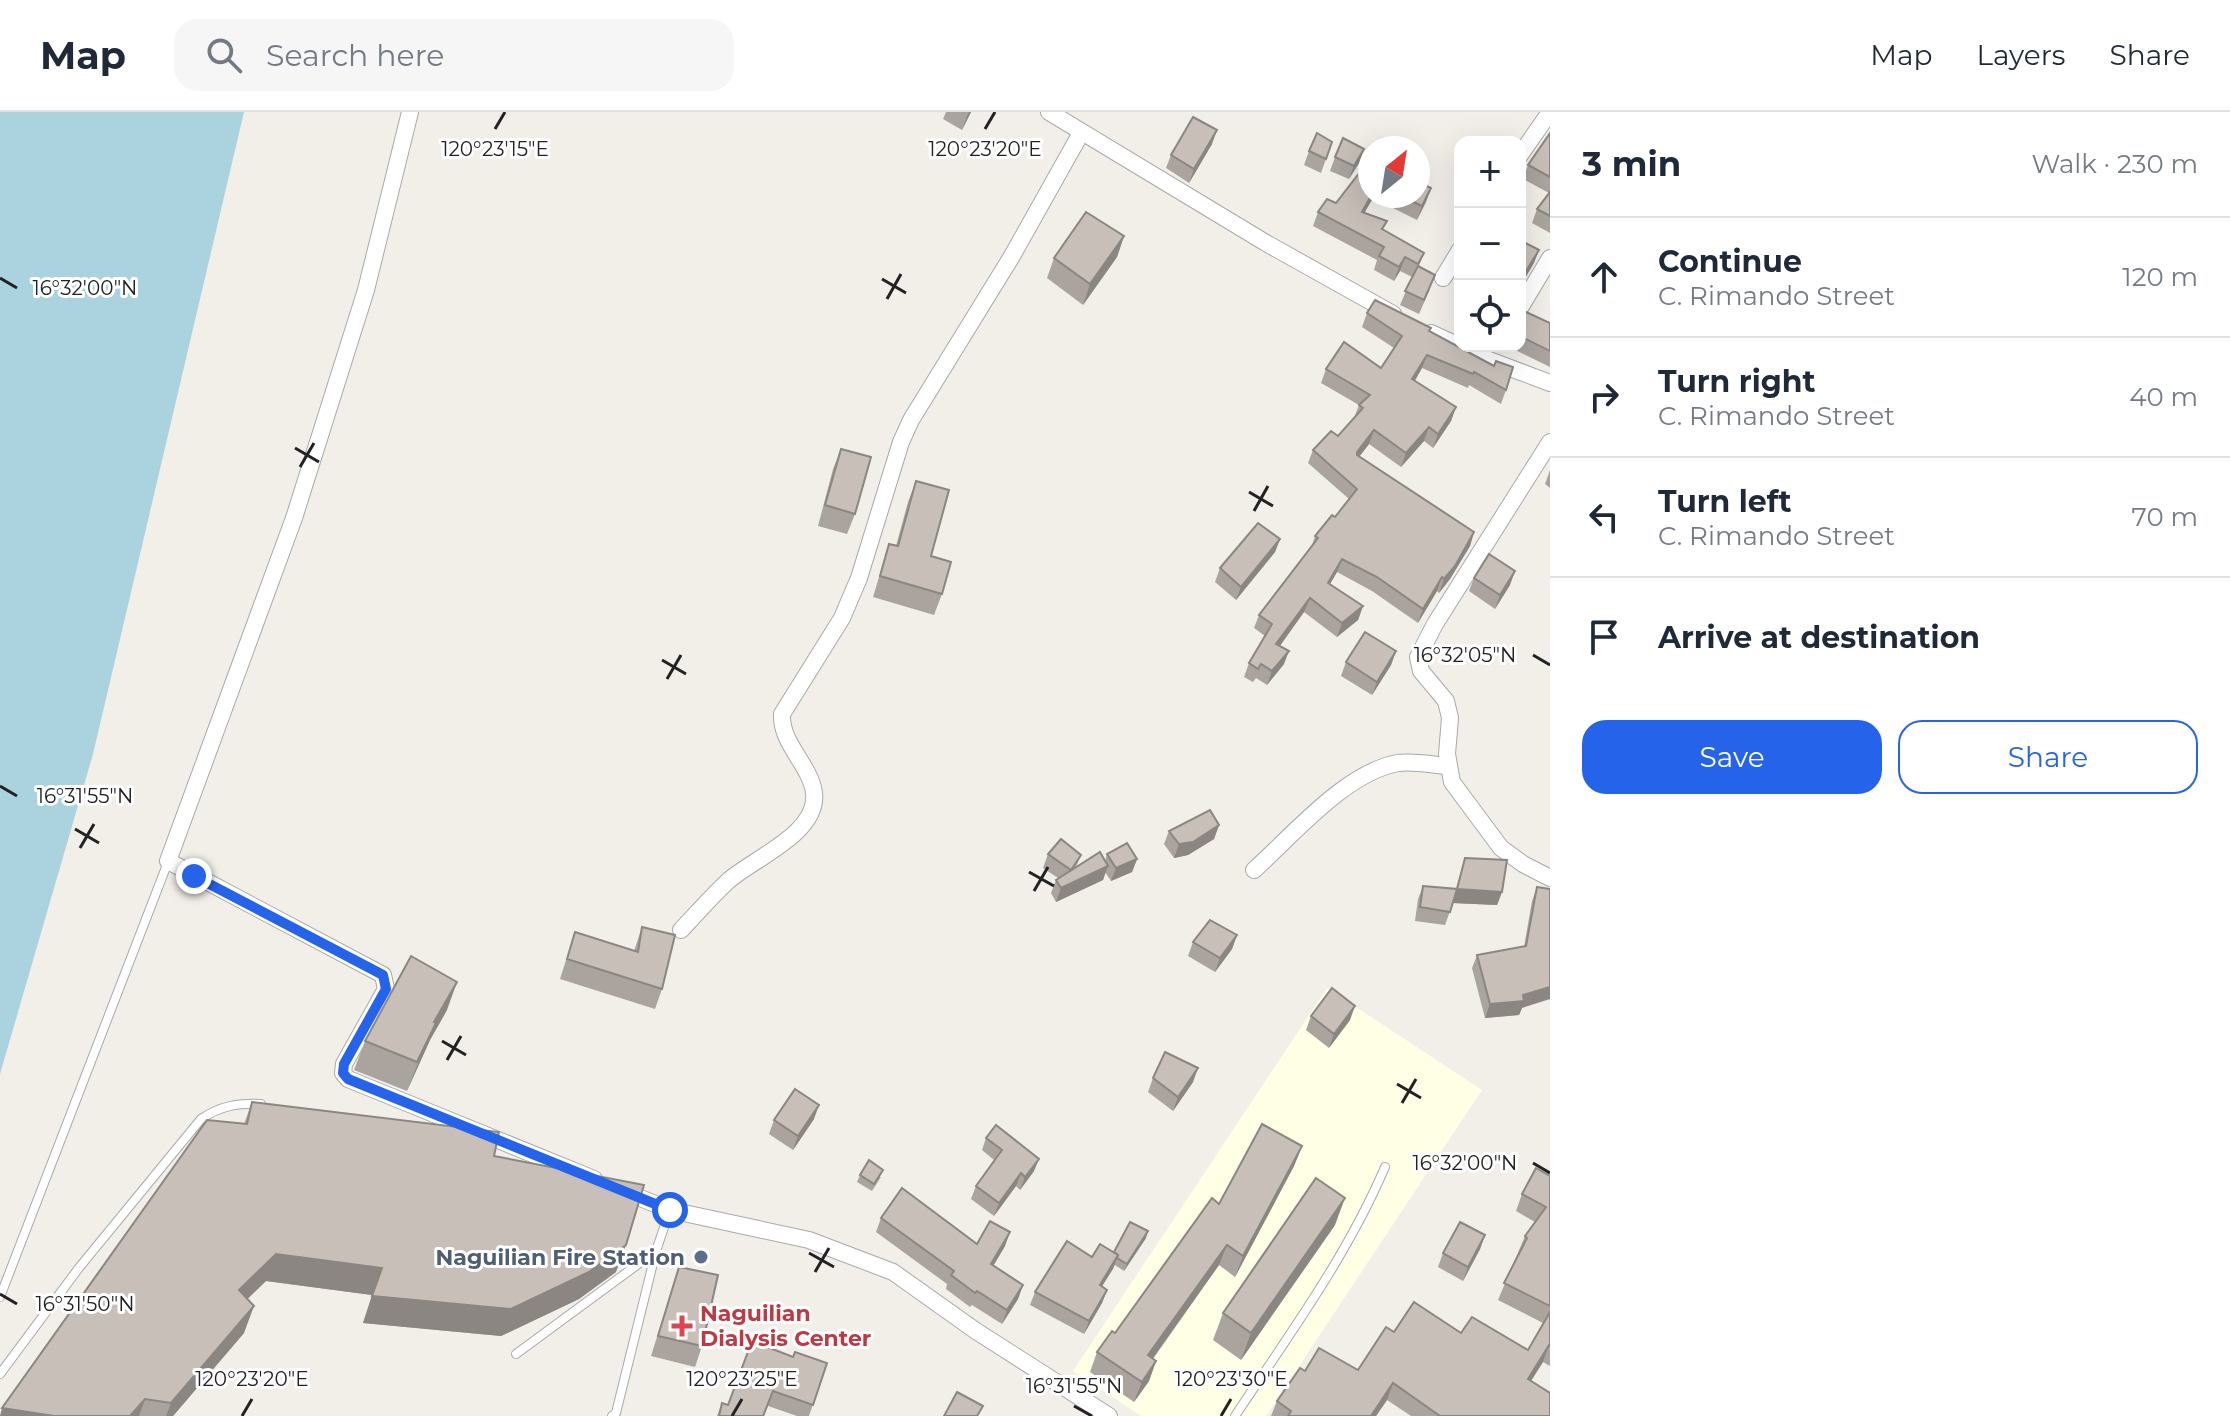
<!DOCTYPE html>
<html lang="en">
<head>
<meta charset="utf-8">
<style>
  :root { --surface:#fff; --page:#f6f6f7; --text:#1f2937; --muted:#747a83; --line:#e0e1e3; --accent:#2563eb }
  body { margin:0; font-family:Montserrat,sans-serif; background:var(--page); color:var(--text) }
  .controls { position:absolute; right:24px; top:24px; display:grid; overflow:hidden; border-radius:16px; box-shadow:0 8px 32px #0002 }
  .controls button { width:72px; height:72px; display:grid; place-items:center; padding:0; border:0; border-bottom:2px solid var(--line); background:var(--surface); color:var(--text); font:40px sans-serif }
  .compass { position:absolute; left:1358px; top:24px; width:72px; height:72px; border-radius:50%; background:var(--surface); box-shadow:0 8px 32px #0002; rotate:30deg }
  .stop { position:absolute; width:24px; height:24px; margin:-18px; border:6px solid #2563eb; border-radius:50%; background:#fff }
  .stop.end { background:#2563eb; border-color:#fff; box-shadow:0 2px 8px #0008 }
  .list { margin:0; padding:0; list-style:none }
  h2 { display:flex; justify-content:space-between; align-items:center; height:104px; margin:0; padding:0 32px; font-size:34px }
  h2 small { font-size:26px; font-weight:400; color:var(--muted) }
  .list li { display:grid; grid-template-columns:52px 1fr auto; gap:24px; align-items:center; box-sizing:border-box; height:120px; padding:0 32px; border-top:2px solid var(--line) }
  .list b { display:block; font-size:30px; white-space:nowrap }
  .list p { margin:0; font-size:26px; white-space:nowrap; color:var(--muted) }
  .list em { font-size:26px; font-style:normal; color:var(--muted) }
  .actions { display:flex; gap:16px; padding:24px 32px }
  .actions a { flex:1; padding:18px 0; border:2px solid var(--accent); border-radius:24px; text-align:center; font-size:28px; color:var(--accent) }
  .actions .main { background:var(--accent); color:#fff }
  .icon { flex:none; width:44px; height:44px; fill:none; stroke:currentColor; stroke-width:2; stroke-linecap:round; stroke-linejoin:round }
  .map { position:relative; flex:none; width:1550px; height:1304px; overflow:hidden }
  header { display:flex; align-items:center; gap:48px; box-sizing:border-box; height:112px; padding:0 40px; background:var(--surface); border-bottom:2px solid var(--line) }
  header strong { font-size:38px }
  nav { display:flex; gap:44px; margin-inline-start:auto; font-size:28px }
  .search { width:560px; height:72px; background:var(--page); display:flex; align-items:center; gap:20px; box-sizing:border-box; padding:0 28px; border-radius:24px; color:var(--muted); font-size:30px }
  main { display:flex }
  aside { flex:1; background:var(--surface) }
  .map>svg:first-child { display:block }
</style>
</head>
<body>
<header>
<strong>Map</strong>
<div class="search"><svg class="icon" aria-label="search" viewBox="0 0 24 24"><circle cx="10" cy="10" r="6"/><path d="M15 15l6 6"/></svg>Search here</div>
<nav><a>Map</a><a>Layers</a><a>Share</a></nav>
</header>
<main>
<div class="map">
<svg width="1550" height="1304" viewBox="0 0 1550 1304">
  <rect width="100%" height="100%" fill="#f2efe9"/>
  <path fill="#ffffe5" d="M1327,876L1482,978L1266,1304H1141L1073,1259Z"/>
  <path fill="#aad3df" d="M0,0H244L93,642L0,962Z"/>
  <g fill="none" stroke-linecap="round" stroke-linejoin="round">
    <g stroke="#a9a9a9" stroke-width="10">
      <g id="service">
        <path d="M0,1185L168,750"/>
        <path d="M516,1242L656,1139"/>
        <path d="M0,1262L78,1157L201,1007C220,994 237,991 261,992"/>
        <path d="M612,1304L616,1301L656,1139L670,1098"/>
        <path d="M1235,1304C1289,1223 1347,1144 1385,1055"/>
      </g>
    </g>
    <g stroke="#a9a9a9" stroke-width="18">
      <g id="minor">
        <path d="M410,0L366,178L294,406L168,749L383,863L386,877L344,952L343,961L348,967L594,1067"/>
        <path d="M1049,0L1266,131L1393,202"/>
        <path d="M1520,43L1550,0"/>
        <path d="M1443,166L1460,138"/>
        <path d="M1520,196L1550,146"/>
        <path d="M1431,221L1489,248L1550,271"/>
        <path d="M1550,330L1435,512L1418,545L1421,559L1446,589L1450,606L1447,642L1452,670L1501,736L1523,752L1550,766"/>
        <path d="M1254,758C1293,723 1346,660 1398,651C1414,649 1433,653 1448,654"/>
        <path d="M681,818C697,801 712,784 728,769C754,746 819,721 814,681C811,654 780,631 782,602L842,506L859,466L901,330L911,308L1012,144L1081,21"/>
        <path d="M623,1079L670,1098L809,1128L893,1160L976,1219L1109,1304"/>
      </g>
    </g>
    <use href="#service" stroke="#fff" stroke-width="8"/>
    <use href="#minor" stroke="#fff" stroke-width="16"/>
  </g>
  <g fill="#aba49e">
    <path d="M946,0H971L962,18L943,7Z"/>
    <path d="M1550,21V121L1532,111L1537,97L1549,81L1523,67L1528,53Z"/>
    <path d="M1332,30L1321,61L1304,53L1309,39Z"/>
    <path d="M1212,32L1189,71L1166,56L1171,43Z"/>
    <path d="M1364,37L1359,51L1349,67L1330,59L1335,45Z"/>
    <path d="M1431,76L1417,108L1373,86L1364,101L1383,118L1424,141L1419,154L1430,177L1419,202L1400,193L1412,165L1400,159L1394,169L1374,158L1377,148L1313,114L1318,100L1370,84H1418Z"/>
    <path d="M1124,124L1117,145L1083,193L1047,166L1054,146Z"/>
    <path d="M1460,154V170L1455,167Z"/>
    <path d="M1367,201L1430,219L1506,278L1501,292L1469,273L1468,276L1422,256L1415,269L1456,295L1451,309L1433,336L1424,329L1401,355L1369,332L1359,345L1474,420L1470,434L1450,467L1439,481L1437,479L1418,511L1372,479L1337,460L1330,472L1363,494L1358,508L1337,525L1304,500L1280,534L1284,552L1267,573L1256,566L1253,570L1244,565L1249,551L1265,524L1254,516L1259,503L1311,436L1315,424L1335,405L1349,387L1308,351L1313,338L1338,324L1354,306L1359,293L1321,271L1326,257L1381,256L1394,236L1362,215Z"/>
    <path d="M1550,211V255L1511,236L1512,234H1520V213Z"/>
    <path d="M841,337L855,402L847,422L818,414L833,357Z"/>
    <path d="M1550,358V376L1545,372Z"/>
    <path d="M916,369L931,444L942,482L934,503L873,485L889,432L896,434L908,390Z"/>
    <path d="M1280,427L1275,440L1236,488L1215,470L1220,456Z"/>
    <path d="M1474,466L1510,473L1495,497L1469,479Z"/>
    <path d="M1396,539L1391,553L1372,583L1341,564L1346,550Z"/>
    <path d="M1219,713L1214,727L1188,743L1174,746L1164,732L1169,719Z"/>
    <path d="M1048,742L1081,743L1076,755L1105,749L1107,742L1137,747L1132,760L1111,769L1105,760L1103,768L1056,790L1051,781L1056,768L1058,766L1043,756Z"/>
    <path d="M1465,746L1502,780L1497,793L1453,791L1445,813L1415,809L1418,787L1423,774L1456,777Z"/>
    <path d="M1537,775L1522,896L1519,903L1485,906L1472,856L1477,843L1524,835L1532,789Z"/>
    <path d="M642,815L662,877L655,897L560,867L575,820L634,839Z"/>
    <path d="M1237,823L1232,837L1215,860L1188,844L1193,830Z"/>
    <path d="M447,898L430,928L407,979L354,958L365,929Z"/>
    <path d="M1311,904L1350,908L1329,936L1306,918Z"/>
    <path d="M1153,966L1193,970L1173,999L1148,980Z"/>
    <path d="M252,990L494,1044L616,1160L579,1187L501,1224L363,1211L372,1183L266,1169L247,1187L244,1221L173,1304H0L244,1012Z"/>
    <path d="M814,1007L793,1038L769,1022L774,1008Z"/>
    <path d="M986,1026L1034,1059L1020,1078L1016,1074L994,1104L971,1087L976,1074L994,1048L982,1038Z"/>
    <path d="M1302,1034L1294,1054L1235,1165L1219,1153L1153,1247L1156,1249L1149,1269L1134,1290L1090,1260L1097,1240L1115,1221L1219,1092Z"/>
    <path d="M860,1063L881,1065L872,1079L857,1070Z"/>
    <path d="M1550,1064V1254L1543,1250L1531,1269L1550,1304H1411L1387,1288L1376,1304H1271L1277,1289L1305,1259L1358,1258L1394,1220L1461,1221L1528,1238L1543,1211L1498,1188L1525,1124L1535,1110L1516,1099L1522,1082Z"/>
    <path d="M881,1106L977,1132L1005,1134L993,1154L1023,1173L1018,1187L1002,1212L972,1193L970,1195L946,1177L947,1172L876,1120Z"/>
    <path d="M1335,1113L1241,1248L1213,1228L1223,1201Z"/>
    <path d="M1485,1123L1480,1137L1463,1169L1438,1155L1443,1141Z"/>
    <path d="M1146,1126L1124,1159L1115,1153L1102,1174L1107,1178L1102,1191L1084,1222L1030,1193L1035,1180L1092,1145L1114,1141Z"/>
    <path d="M679,1155L702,1234L695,1255L651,1244Z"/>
    <path d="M793,1245L827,1251L809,1304H797L768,1294L764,1304H717L722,1291L728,1293Z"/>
  </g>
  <g fill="#8b8681">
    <path d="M969,0H971L962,18L967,4Z"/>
    <path d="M1217,18L1212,32L1189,71L1194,57Z"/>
    <path d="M1364,37L1359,51L1349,67L1354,54Z"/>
    <path d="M1431,76L1426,90L1417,108L1422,94Z"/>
    <path d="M1371,84H1374L1357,114L1362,100Z"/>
    <path d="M1124,124L1117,145L1083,193L1090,172Z"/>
    <path d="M1539,138L1534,151L1520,175V169Z"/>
    <path d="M1405,145L1400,159L1394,169L1399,155Z"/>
    <path d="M1427,243L1422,256L1407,281L1412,267Z"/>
    <path d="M1456,295L1451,309L1433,336L1438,322Z"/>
    <path d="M1429,315L1424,329L1401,355L1406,341Z"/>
    <path d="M1374,318L1369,332L1352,354L1357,340Z"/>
    <path d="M1474,420L1470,434L1450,467L1439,481L1444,467Z"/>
    <path d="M1280,427L1275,440L1236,488L1241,475Z"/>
    <path d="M1342,447L1337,460L1323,484L1328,471Z"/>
    <path d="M1515,459L1510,473L1495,497L1500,483Z"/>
    <path d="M1442,465L1437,479L1418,511L1423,497Z"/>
    <path d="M1310,486L1304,500L1271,546L1276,532Z"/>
    <path d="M1363,494L1358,508L1337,525L1342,511Z"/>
    <path d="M1289,539L1284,552L1267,573L1272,559Z"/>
    <path d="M1396,539L1391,553L1372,583L1377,570Z"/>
    <path d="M1219,713L1214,727L1188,743L1174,746L1179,732Z"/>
    <path d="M1137,747L1132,760L1111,769L1116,756Z"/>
    <path d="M1108,754L1103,768L1056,790L1061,776Z"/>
    <path d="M1457,777L1502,780L1497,793L1452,791Z"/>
    <path d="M1237,823L1232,837L1215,860L1220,846Z"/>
    <path d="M457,870L447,898L430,928L407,979L434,910Z"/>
    <path d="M1550,875V887L1522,896L1519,903L1485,906L1490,892Z"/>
    <path d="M1355,894L1350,908L1329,936L1334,922Z"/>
    <path d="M1198,956L1193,970L1173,999L1178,985Z"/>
    <path d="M819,993L814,1007L793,1038L798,1024Z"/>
    <path d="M1302,1034L1294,1054L1235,1165L1243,1144Z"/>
    <path d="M1039,1047L1034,1059L1020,1078L1025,1065Z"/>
    <path d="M1021,1061L1016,1074L994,1104L999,1091Z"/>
    <path d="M1345,1086L1335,1113L1241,1248L1251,1221Z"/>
    <path d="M1148,1119L1146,1126L1124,1159L1127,1152Z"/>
    <path d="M1010,1120L1005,1134L986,1166L991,1152Z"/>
    <path d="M1485,1123L1480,1137L1463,1169L1468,1155Z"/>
    <path d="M626,1133L616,1160L579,1187L501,1224L363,1211L372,1184Z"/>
    <path d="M1227,1133L1219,1153L1140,1264L1148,1243Z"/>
    <path d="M276,1142L382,1156L372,1183L266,1169L229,1205L239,1178Z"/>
    <path d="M1118,1143L1113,1157L1094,1187L1100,1173Z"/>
    <path d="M1023,1173L1018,1187L1002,1212L1007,1198Z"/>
    <path d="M1107,1178L1102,1191L1084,1222L1089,1209Z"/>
    <path d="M254,1194L244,1221L173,1304H166L171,1291Z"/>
    <path d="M1549,1233L1543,1250L1522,1283L1528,1267Z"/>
    <path d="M1156,1249L1149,1269L1134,1290L1142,1270Z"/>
    <path d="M1393,1271L1387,1288L1376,1304H1371Z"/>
    <path d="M145,1287L139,1304H130Z"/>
    <path d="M2,1296L54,1304H0Z"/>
  </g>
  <g fill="#c7bfb8" stroke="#8b8681" stroke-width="2">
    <path d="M1193,5L1217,18L1194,57L1171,43Z"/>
    <path d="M1317,21L1332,30L1326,47L1309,39Z"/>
    <path d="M1550,21V65L1528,53Z"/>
    <path d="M1343,26L1364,37L1354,54L1335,45Z"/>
    <path d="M1370,47L1371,84L1362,100L1387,109L1382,117L1424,141L1418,152L1405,145L1399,155L1379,144L1384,135L1318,100L1327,87L1336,91Z"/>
    <path d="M1418,70L1431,76L1422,94L1401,84H1418Z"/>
    <path d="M1550,80V104L1537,97Z"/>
    <path d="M1086,100L1124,124L1090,172L1054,146Z"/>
    <path d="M1520,102L1525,104L1520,114Z"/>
    <path d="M1520,128L1539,138L1520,169Z"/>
    <path d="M1418,154L1435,163L1424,188L1405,179Z"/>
    <path d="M1375,188L1431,216L1429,219L1494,254L1496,249L1513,255L1506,278L1474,260L1473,262L1427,243L1412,267L1456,295L1438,322L1429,315L1406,341L1374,318L1357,340V343L1474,420L1455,454L1444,467L1442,465L1423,497L1377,465L1342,447L1328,471L1363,494L1342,511L1310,486L1276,532L1289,539L1272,559L1261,552L1258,557L1249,551L1272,512L1259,503L1318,426L1315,424L1332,403L1335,405L1357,377L1313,338L1331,319L1338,324L1363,296L1359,293L1370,283L1326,257L1344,230L1381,256L1402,224L1367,201Z"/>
    <path d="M1526,200L1550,211V239L1520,224V213Z"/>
    <path d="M841,337L871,345L855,402L825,393Z"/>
    <path d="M916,369L949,378L931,444L951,450L942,482L880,464L889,432L898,434Z"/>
    <path d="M1258,411L1280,427L1241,475L1220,456Z"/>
    <path d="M1489,442L1515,459L1500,483L1474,466Z"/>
    <path d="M1365,520L1396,539L1377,570L1346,550Z"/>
    <path d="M1210,698L1219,713L1193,730L1179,732L1169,719Z"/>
    <path d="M1061,727L1081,743L1071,758L1048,742Z"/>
    <path d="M1127,731L1137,747L1116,756L1107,742Z"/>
    <path d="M1100,740L1108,754L1061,776L1056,768Z"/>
    <path d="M1465,746L1507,748L1502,780L1457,777Z"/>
    <path d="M1423,774L1457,777L1450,800L1420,795Z"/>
    <path d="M1537,775L1550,777V875L1523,883L1524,889L1490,892L1477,843L1526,834Z"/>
    <path d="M1210,808L1237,823L1220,846L1193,830Z"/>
    <path d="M642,815L675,823L662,877L567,847L575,820L638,840Z"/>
    <path d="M411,844L457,870L434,910L436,911L417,950L365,929Z"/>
    <path d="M1332,876L1355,894L1334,922L1311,904Z"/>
    <path d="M1165,940L1198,956L1178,985L1153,966Z"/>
    <path d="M795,977L819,993L798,1024L774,1008Z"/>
    <path d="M252,990L499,1020L494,1044L644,1073L626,1133L589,1160L511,1197L372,1184L382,1156L276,1142L239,1178L254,1194L171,1291L145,1287L130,1304H54L2,1296L207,1008L247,1012Z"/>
    <path d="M1262,1012L1302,1034L1243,1144L1227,1133L1148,1243L1156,1249L1142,1270L1097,1240L1112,1219L1115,1221L1212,1086L1219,1092Z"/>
    <path d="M996,1013L1039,1047L1025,1065L1021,1061L999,1091L976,1074L1002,1038L986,1026Z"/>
    <path d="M869,1048L883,1058L874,1072L860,1063Z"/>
    <path d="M1536,1056L1550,1064V1194L1504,1171L1527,1126L1525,1124L1546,1095L1522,1082Z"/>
    <path d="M1316,1066L1345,1086L1251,1221L1223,1201Z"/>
    <path d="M902,1076L977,1132L990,1109L1010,1120L991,1152L1023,1173L1007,1198L977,1179L975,1181L951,1163L954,1159L881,1106Z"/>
    <path d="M1130,1110L1148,1119L1127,1152L1117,1146L1118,1143L1114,1140Z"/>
    <path d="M1460,1110L1485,1123L1468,1155L1443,1141Z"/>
    <path d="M1067,1129L1092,1145L1100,1132L1118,1143L1100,1173L1107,1178L1089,1209L1035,1180Z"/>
    <path d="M679,1155L718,1163L702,1234L658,1224Z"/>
    <path d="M1414,1190L1461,1221L1472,1205L1528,1238L1550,1200V1234L1549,1233L1528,1267L1550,1281V1304H1440L1393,1271L1371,1304H1288L1291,1299L1277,1289L1300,1256L1305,1259L1319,1236L1358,1258L1386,1215L1394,1220Z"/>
    <path d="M752,1229L793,1245L795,1240L827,1251L813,1293L773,1279L763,1304H719L722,1291L728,1293Z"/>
    <path d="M957,1280L983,1294L977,1304H944Z"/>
  </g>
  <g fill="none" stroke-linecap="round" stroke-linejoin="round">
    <path stroke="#2563eb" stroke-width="10" d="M194,764L383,863L386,877L344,952L343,961L348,967L670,1098"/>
  </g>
  <path fill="none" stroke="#222" stroke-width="3" d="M495,17L505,0M985,17L995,0M0,166L17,176M882,167L906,181M887,187L901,162M295,336L319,350M300,355L314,331M1249,380L1273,394M1254,399L1268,374M1533,543L1550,553M662,548L686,562M667,567L681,543M0,674L17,684M75,717L99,731M80,736L94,712M1029,760L1054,774M1034,779L1048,755M442,929L466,943M447,948L461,924M1397,972L1421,986M1402,991L1416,967M1533,1051L1550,1061M809,1141L834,1155M815,1160L829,1136M0,1182L17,1192M1074,1294L1092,1304M242,1304L252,1287M732,1304L742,1287M1221,1304L1231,1287"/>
  <circle fill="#5c6f8a" stroke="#fff" stroke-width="3" cx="701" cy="1145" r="8"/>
  <path fill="#e0444e" stroke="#fff" stroke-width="3" d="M678 1202h8v8h8v8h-8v8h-8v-8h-8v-8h8z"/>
  <g text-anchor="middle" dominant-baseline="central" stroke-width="6" stroke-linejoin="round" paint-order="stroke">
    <g font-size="22" font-weight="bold" fill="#4e5e75" stroke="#fff" text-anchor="end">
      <text x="685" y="1145">Naguilian Fire Station</text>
    </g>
    <g font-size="22" font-weight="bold" fill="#be3a42" stroke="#fff" text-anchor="start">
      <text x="700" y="1201">Naguilian<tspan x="700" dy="25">Dialysis Center</tspan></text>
    </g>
  </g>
  <g font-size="20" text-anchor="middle" fill="#222" stroke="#fff" stroke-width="6" stroke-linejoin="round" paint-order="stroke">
    <text x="985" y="44">120°23'20"E</text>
    <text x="495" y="44">120°23'15"E</text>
    <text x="85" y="183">16°32'00"N</text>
    <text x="1465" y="550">16°32'05"N</text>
    <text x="85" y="691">16°31'55"N</text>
    <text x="1465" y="1058">16°32'00"N</text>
    <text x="85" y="1199">16°31'50"N</text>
    <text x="252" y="1274">120°23'20"E</text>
    <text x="742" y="1274">120°23'25"E</text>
    <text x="1231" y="1274">120°23'30"E</text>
    <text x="1074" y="1281">16°31'55"N</text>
  </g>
</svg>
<div class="controls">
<button>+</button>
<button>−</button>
<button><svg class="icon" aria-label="locate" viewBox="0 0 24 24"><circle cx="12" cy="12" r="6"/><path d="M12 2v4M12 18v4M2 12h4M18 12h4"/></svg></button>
</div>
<svg class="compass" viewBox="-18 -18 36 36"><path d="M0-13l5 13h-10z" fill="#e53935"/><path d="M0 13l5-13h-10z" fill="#747a83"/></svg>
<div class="stop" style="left:670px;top:1098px"></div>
<div class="stop end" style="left:194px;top:764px"></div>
</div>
<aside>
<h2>3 min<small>Walk · 230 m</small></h2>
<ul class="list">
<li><svg class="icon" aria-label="ahead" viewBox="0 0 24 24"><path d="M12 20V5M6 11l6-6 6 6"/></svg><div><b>Continue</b><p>C. Rimando Street</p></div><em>120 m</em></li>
<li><svg class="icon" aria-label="right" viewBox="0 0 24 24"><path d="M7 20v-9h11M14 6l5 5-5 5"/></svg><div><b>Turn right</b><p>C. Rimando Street</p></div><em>40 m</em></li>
<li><svg class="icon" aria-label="left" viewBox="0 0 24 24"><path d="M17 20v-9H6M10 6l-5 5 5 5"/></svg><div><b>Turn left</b><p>C. Rimando Street</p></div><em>70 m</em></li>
<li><svg class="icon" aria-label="arrive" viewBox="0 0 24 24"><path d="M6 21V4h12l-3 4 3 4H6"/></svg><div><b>Arrive at destination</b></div></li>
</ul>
<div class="actions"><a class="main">Save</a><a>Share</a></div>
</aside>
</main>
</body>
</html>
